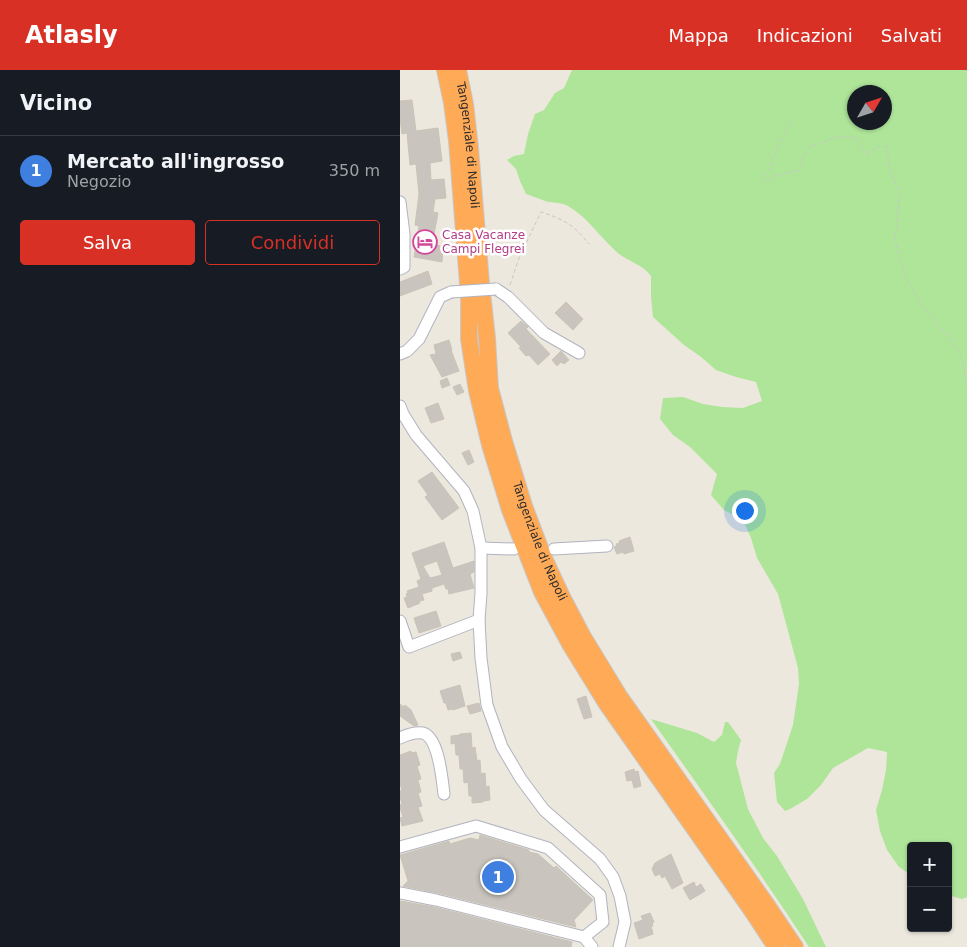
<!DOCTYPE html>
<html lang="it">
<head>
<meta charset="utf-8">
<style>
  :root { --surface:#171b24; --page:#242831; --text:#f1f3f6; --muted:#9ea1a6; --line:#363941; --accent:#d93025 }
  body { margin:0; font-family:"DejaVu Sans",sans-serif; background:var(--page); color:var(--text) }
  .controls { position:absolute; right:15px; bottom:15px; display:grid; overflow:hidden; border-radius:5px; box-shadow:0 1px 4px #0004 }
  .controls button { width:45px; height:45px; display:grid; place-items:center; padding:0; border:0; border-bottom:1px solid var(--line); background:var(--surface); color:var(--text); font:25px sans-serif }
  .compass { position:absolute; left:447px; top:15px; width:45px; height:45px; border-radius:50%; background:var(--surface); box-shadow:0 1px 4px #0004; rotate:51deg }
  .you { position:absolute; left:344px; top:440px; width:18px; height:18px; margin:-12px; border:4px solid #fff; border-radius:50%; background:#1a73e8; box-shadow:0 0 0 8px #1a73e833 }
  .badge { display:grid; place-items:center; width:32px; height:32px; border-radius:50%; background:var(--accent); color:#fff; font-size:16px; font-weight:700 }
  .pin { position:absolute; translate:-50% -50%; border:2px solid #fff; box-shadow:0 1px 5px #0006 }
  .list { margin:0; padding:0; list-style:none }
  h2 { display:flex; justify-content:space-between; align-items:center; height:65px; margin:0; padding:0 20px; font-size:21px }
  h2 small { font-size:16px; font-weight:400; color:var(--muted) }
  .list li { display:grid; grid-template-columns:32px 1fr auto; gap:15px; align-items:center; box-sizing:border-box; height:70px; padding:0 20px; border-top:1px solid var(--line) }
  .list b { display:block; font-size:19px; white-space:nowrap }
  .list p { margin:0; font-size:16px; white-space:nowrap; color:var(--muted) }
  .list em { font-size:16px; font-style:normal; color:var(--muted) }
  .actions { display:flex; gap:10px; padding:15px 20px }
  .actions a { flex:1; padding:11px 0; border:1px solid var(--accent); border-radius:5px; text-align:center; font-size:18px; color:var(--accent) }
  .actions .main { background:var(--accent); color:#fff }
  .map { position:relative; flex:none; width:567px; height:877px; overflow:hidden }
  header { display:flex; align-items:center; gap:30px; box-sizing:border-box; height:70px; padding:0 25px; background:var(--accent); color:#fff }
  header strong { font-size:24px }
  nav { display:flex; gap:28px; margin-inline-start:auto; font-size:18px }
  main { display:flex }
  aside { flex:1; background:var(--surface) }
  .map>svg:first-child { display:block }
</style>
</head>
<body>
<header>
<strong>Atlasly</strong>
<nav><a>Mappa</a><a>Indicazioni</a><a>Salvati</a></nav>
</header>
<main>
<aside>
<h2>Vicino<small></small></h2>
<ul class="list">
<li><span class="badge" style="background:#3f7fe0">1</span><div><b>Mercato all'ingrosso</b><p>Negozio</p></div><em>350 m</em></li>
</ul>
<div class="actions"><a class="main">Salva</a><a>Condividi</a></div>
</aside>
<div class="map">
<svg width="567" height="877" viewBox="0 0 567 877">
  <rect width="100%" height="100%" fill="#ede8dd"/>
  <g fill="#aee599" fill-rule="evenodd">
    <path d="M172,0H567V827L562,829L548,825V776H511V805L499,797L487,780L480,761L476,740L482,720L486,700L487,682L468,678L433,698L421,715L407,729L390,739L385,741L377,732L374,703L380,694L393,655L399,614L398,598L378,524L357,488L351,468L343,450L324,440L311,425L317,404L290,377L273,365L260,349L263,328L283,327L303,334L322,337L343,338L362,331L356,312L336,307L316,300L301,287L284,275L253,247L251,226V206C243,195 230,192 219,184C201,169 189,148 168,136C161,132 152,133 145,131C139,129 133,126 126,124L120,111L116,99L107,90L114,86L124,84L128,64L135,44L144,40L155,23L164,18ZM454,22H484V52H454Z"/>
    <path d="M251,649L297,663L314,672L322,665L325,652H328L341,670L338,681L336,693L348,739L363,768L377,786L403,829L426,877H409C358,799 304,724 251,649Z"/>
  </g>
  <g fill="#c9c4bd" stroke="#c9c4b7" fill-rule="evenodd">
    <path d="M12,30L16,61L38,58L42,91L30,93L31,110L44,109L46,128L35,129L33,142L38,143L32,175L43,176L42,192L14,187L19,156L15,155L19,124L16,94L10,95L7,63L2,64L0,48V31Z"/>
    <path d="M28,201L32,214L0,226V212Z"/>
    <path d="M166,232L183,249L173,260L155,243Z"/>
    <path d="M121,251L128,257L126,259L150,284L138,295L129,285L126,286L119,278L121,277L108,263Z"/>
    <path d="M49,270L52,280H51L59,301L42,307L30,285L36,284L34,275Z"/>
    <path d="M161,281L169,290L164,294L161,292L157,296L152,290Z"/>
    <path d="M47,308L50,315L42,318L40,311Z"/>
    <path d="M60,314L64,322L57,325L53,317Z"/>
    <path d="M38,333L44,349L31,353L25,338Z"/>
    <path d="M69,380L74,392L68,395L62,383Z"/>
    <path d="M32,402L59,438L42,450L25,427L28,425L18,411Z"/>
    <path d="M230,467L234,481L224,484L223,482L217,484L214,477L217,476L216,474L220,473L219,471Z"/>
    <path d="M44,472L53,498L74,491V502L70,504L74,518L49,524L48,519H46L44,514L32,518V521L22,524L24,530L19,531L20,533L8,538L4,528L7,527L6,524L8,523L7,521L19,517L17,511L21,509L12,483ZM37,491L42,505L30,508L23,496Z"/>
    <path d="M36,541L41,556L19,563L14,548Z"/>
    <path d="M60,582L62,588L53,591L51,584Z"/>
    <path d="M60,615L65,636L53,640L52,639L48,640L46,633H44L40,621Z"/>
    <path d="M186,626L192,647L184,649L177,629Z"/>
    <path d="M79,633L81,641L70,644L67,636Z"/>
    <path d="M0,634L4,637L5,635L11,640L18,655L14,656L0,646Z"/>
    <path d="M71,663L72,678L75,677L77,691L80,690L81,704L85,703L86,717L89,716L90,730L83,731V732L72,733V726H69L68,712L64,713L63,699H60L59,685H56L55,673L51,674V666L60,665V664Z"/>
    <path d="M11,681V683L16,682L20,695L17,696L21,709L18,710L21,722L18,723L22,736L18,737L23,751L2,756L0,748L3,747L0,738V735L2,734L0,727V721L2,720L0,714V685Z"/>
    <path d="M234,699L235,702L238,701L241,716L234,718L232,710L227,711L225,702Z"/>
    <path d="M80,765L129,780V782L138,784L154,798L156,796L193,830L174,850L176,857L38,823L3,816L8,811L0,785L49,771L50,774L70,768L79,770Z"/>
    <path d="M271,784L283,813L272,819L265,806L262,808L260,804L255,806L252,799L255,793Z"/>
    <path d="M294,812L296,817L301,814L305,821L290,830L283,818Z"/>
    <path d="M0,831L34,837L172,872L171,877H0Z"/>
    <path d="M250,843L254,852L252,853L253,856H251L253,864L239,869L234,853L243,850L241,846Z"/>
  </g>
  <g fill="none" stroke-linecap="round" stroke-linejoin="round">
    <g stroke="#b1b3bf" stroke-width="13">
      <g id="minor">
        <path d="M0,132L4,164V197L0,199"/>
        <path d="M96,219L108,227L144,263L179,283"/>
        <path d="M0,284L7,281L19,269L40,227L51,222"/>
        <path d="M0,336L3,344L16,365L64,421L73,441L81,478V523L79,550L81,588L87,635L102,677L121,709L144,740L200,789L213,807L220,826L225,852L219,877"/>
        <path d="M81,478L114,479"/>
        <path d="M154,479L207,476"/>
        <path d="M0,551L9,577L79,550"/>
        <path d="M0,668C6,665 16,662 23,663C39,668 42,709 44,724"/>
        <path d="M0,777L76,756L148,778L200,825L203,852L184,867"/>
        <path d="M0,823L36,830L184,867L192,877"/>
      </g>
    </g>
    <g stroke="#c8c8c8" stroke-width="18">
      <g id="highway">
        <path d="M45,0L52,33L57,71L69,227V269L77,321L90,375L110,440L142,522L170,574L207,634L353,842L376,877"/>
        <path id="s1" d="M58,0L65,34L70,78L81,213L87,268L90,318L104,371L124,436L143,486L162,527L183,567L219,626L366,834L395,877"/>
      </g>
    </g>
    <g stroke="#c8c8c8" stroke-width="1" stroke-dasharray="4 2.5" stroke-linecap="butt">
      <path d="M391,51L372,89L370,100L362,108L367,112L375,105L380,106L388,102L398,101L410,75H417L436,67H455L467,84L478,77L487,76L489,97L494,111L500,121L495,171L505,206L522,236L548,266L563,291L567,319"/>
      <path d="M110,215L119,188L141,142C165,150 173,154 189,174"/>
    </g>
    <use href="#minor" stroke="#fff" stroke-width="11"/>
    <use href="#highway" stroke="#ffaa57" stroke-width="16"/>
    <g stroke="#b1b3bf" stroke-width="13" stroke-linecap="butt">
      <path id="minor-bridge" d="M51,222L96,219"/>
    </g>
    <use href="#minor-bridge" stroke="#fff" stroke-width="11"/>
  </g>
  <defs>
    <g id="hotel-ring" transform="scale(1.25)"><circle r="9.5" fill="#fff" stroke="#d1479c" stroke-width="1.5"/><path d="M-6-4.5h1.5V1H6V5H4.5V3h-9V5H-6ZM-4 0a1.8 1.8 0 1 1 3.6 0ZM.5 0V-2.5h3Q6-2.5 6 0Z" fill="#d1479c"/></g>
  </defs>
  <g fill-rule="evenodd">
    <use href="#hotel-ring" x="25" y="172"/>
  </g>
  <g text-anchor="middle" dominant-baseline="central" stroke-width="5" stroke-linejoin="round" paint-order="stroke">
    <g font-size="12" fill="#2b2b2b" stroke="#fff">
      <text stroke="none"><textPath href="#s1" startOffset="76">Tangenziale di Napoli</textPath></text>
      <text stroke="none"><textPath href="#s1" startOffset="481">Tangenziale di Napoli</textPath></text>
    </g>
    <g font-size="12" fill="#b23c85" stroke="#fff" text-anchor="start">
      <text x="42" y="165">Casa Vacanze<tspan x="42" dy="14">Campi Flegrei</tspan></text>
    </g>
  </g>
</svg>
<div class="controls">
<button>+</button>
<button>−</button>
</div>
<svg class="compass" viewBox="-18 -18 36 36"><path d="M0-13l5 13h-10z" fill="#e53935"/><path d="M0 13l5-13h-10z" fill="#9ea1a6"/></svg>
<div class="you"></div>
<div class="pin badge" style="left:98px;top:807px;background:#3f7fe0">1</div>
</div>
</main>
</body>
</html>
